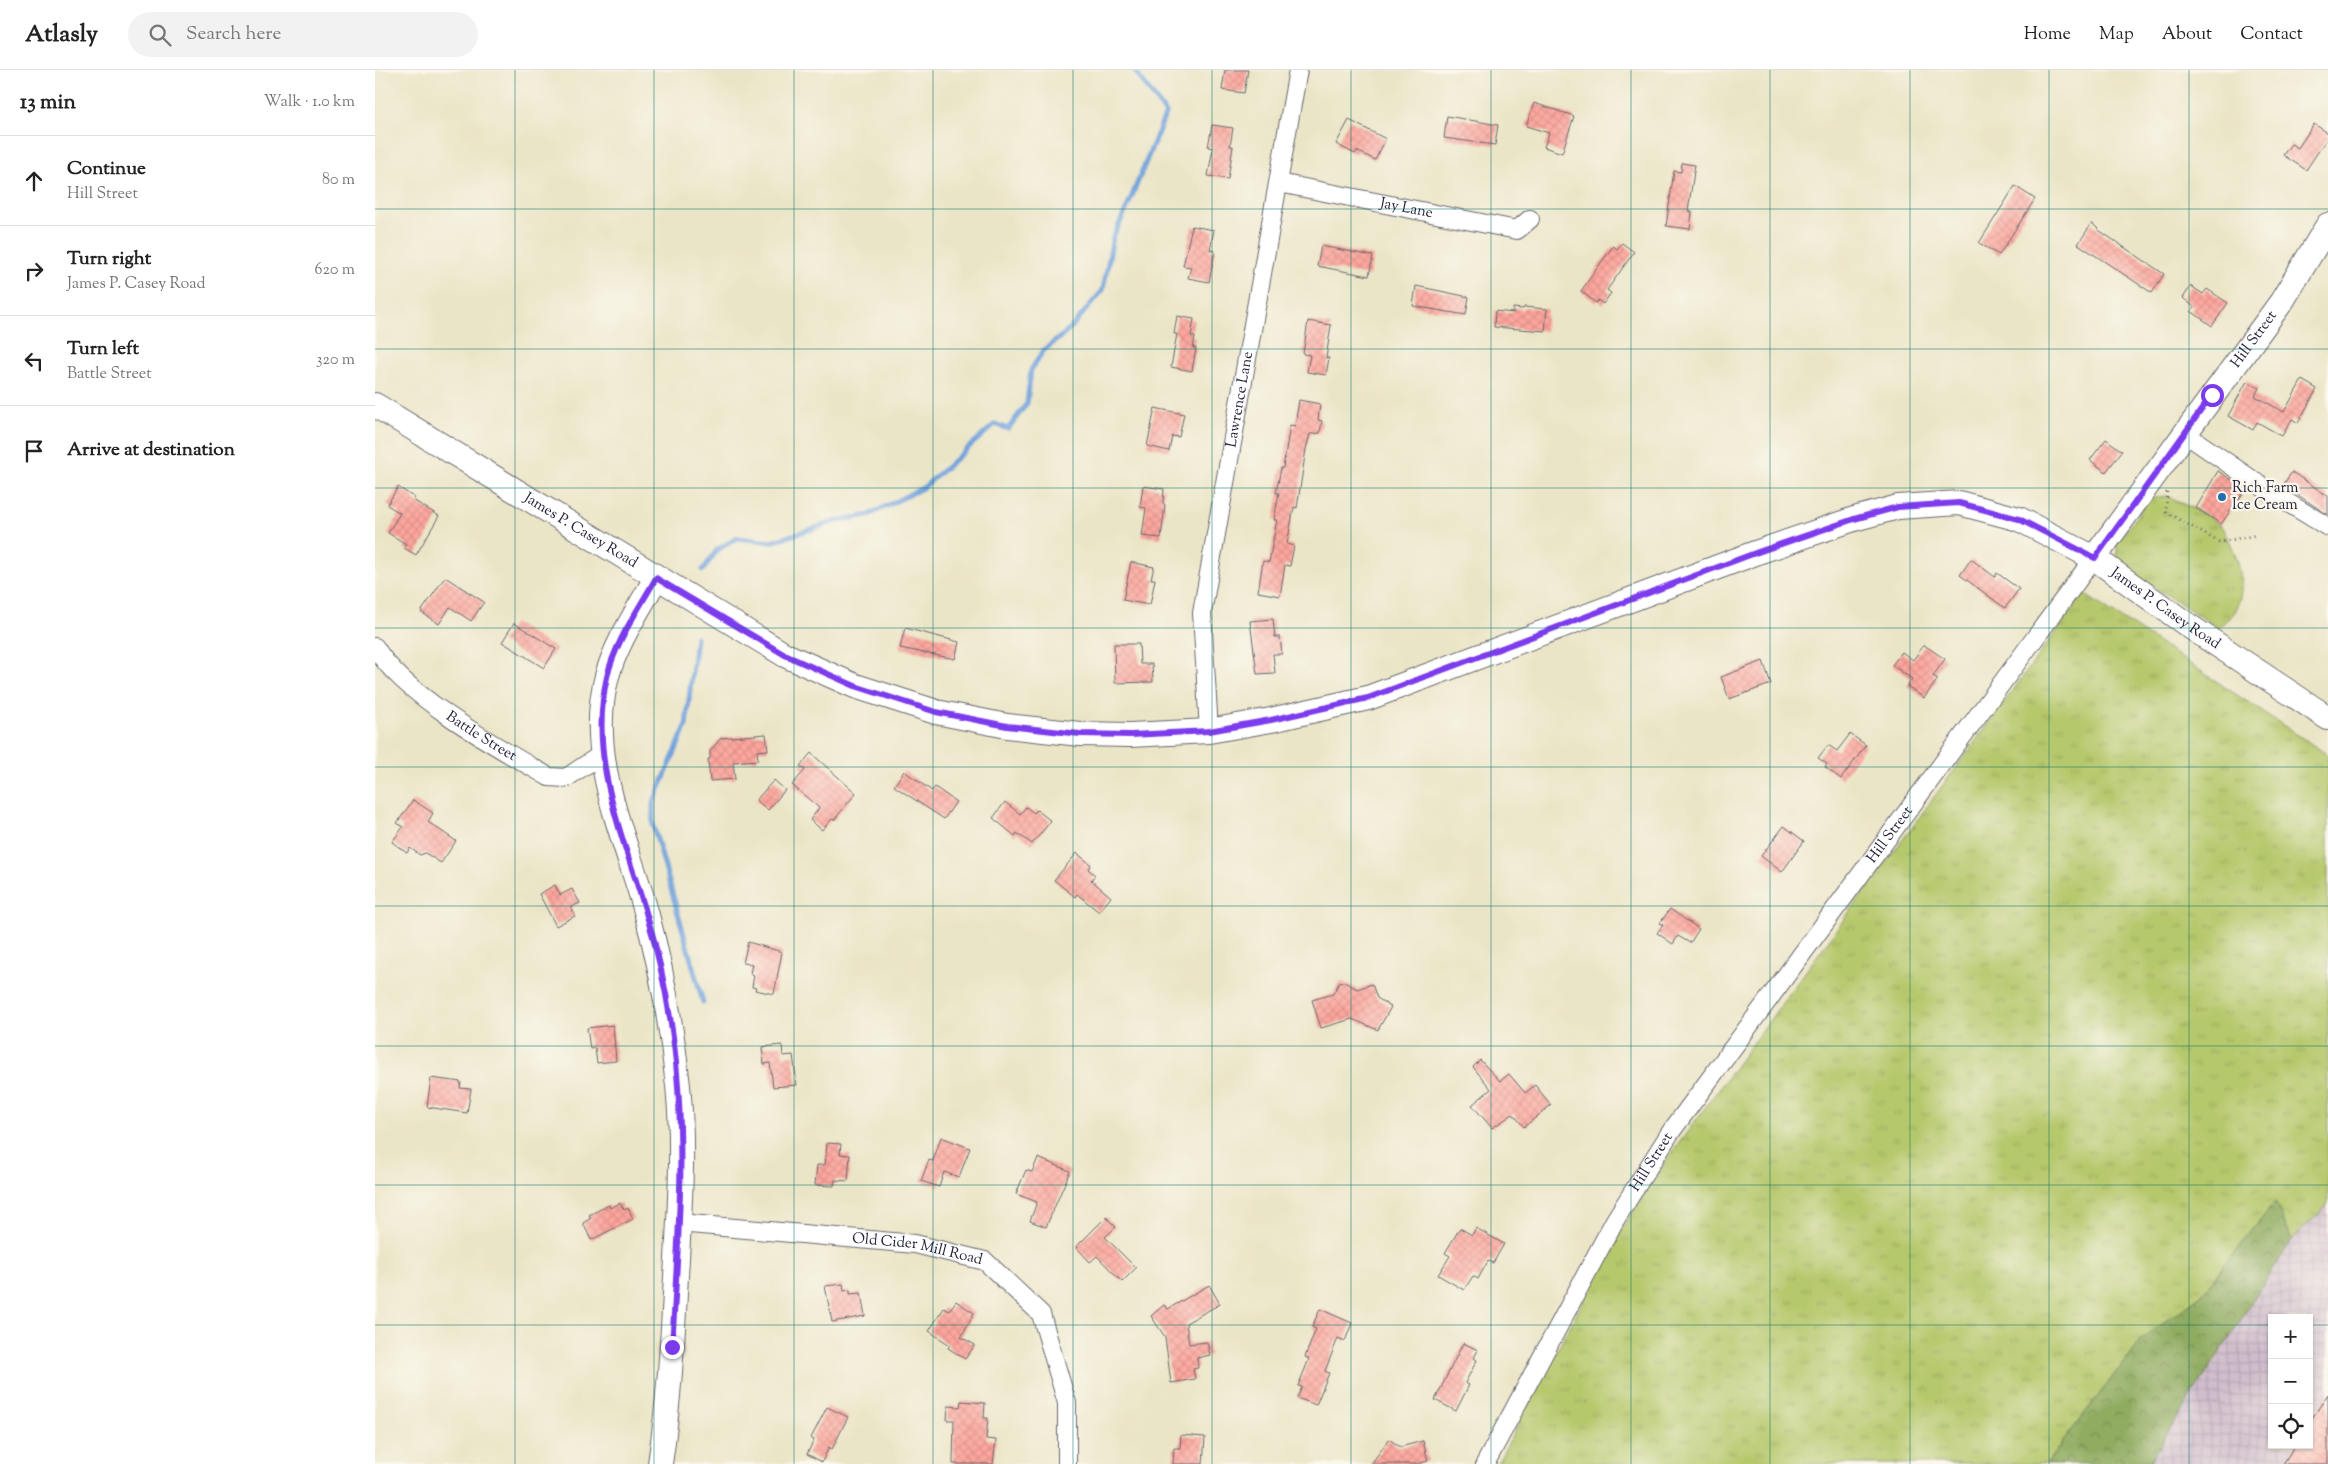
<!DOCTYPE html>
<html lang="en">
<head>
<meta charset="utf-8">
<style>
  :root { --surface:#fff; --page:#f2f2f2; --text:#222; --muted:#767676; --line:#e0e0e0 }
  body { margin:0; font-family:"Sorts Mill Goudy",serif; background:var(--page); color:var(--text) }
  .controls { position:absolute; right:15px; bottom:15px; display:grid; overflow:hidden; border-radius:0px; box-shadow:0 1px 4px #0004 }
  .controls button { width:45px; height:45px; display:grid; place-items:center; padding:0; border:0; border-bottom:1px solid var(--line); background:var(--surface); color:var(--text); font:25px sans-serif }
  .stop { position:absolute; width:15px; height:15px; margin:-11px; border:4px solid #7c3aed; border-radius:50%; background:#fff }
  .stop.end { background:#7c3aed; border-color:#fff; box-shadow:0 1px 5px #0008 }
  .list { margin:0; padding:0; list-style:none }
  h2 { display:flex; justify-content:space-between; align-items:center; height:65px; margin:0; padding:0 20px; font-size:21px }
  h2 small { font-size:16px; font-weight:400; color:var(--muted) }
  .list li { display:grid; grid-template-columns:32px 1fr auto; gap:15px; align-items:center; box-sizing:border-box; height:90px; padding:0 20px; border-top:1px solid var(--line) }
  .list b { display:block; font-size:19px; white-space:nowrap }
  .list p { margin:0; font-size:16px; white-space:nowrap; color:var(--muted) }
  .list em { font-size:16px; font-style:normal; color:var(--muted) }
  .icon { flex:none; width:28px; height:28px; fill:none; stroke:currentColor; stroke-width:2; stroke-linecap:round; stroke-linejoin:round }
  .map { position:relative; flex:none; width:1953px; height:1394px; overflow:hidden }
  header { display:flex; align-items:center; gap:30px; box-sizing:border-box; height:70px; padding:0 25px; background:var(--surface); border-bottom:1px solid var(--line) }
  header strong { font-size:24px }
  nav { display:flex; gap:28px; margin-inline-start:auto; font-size:18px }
  .search { width:350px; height:45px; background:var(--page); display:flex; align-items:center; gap:12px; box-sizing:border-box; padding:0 18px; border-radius:28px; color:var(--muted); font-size:19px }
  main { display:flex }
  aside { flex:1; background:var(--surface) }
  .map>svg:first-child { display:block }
</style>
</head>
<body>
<header>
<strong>Atlasly</strong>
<div class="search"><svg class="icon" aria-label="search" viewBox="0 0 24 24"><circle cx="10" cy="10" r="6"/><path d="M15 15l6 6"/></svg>Search here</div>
<nav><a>Home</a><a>Map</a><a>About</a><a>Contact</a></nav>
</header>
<main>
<aside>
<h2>13 min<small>Walk · 1.0 km</small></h2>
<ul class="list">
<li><svg class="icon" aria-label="ahead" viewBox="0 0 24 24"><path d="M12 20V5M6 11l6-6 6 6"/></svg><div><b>Continue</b><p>Hill Street</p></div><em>80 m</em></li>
<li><svg class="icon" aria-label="right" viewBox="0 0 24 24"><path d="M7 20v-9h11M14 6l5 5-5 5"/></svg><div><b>Turn right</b><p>James P. Casey Road</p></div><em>620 m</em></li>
<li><svg class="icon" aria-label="left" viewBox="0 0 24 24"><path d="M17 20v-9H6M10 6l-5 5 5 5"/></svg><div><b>Turn left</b><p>Battle Street</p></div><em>320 m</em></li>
<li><svg class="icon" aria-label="arrive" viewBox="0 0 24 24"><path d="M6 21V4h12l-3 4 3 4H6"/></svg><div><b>Arrive at destination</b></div></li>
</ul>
</aside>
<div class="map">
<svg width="1953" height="1394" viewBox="0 0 1953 1394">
  <defs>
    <pattern id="industrial-grid" width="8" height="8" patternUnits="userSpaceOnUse" patternTransform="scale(1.25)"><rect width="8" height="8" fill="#d0bdcc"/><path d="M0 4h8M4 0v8" fill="none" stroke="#b2a2b0"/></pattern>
    <pattern id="grass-tufts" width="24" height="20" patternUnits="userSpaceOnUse" patternTransform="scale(1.25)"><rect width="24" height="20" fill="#b6c86c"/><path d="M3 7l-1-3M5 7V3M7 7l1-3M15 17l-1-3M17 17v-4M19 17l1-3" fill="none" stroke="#9cac5e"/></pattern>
    <pattern id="forest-crowns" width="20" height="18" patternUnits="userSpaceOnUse" patternTransform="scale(1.25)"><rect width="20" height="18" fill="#90ac60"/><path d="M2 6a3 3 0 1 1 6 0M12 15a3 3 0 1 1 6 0" fill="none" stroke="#758c50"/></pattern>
    <pattern id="building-cross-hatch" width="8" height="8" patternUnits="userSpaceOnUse" patternTransform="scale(1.25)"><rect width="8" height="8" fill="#fda69d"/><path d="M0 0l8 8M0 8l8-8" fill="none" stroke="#d98f88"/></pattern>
  </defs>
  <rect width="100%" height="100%" fill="#fbf7ec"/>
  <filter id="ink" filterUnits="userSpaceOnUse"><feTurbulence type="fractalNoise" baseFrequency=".02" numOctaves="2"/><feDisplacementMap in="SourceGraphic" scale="10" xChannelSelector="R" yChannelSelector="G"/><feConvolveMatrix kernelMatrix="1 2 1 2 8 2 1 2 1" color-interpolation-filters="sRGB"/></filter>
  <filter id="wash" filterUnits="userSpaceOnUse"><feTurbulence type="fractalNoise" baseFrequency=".0096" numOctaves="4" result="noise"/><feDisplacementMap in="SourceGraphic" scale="20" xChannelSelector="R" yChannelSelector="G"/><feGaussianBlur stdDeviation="1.12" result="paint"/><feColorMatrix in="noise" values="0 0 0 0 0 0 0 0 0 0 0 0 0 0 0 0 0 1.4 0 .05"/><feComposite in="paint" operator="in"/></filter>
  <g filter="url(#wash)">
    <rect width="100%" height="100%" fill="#ebe5c7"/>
    <path fill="url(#industrial-grid)" fill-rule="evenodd" d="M1953,1135V1394H1773L1917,1170ZM1897,1248H1934V1375H1897Z"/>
    <g fill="url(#grass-tufts)" stroke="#6c7554">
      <path d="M1792,426C1809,435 1831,443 1846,456C1851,460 1854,470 1857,477C1870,509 1875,536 1843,558L1749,497L1742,485V473L1775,428Z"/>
      <path d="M1709,524L1953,685V1135L1917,1170L1900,1132L1826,1225L1766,1270L1671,1394H1122L1245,1162L1290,1092Z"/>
    </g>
    <path fill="url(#forest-crowns)" stroke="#59674e" d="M1900,1132L1917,1170L1773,1394H1671L1766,1270L1826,1225Z"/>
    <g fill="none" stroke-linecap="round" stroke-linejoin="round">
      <g stroke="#70a1db" stroke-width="5">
        <path d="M328,500L342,480L362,468L396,472L462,451L494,445L549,417L620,354L633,359L652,333L656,300L668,281L693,261L728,220L738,167L752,138L791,43L759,0"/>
        <path d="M321,567L311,656L278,734V755L328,932"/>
      </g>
    </g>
    <g id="blocks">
      <g fill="url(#building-cross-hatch)">
        <path d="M850,0H873L869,23L847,20Z"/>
        <path d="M1159,33L1199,46L1187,83L1169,77L1174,63L1151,56Z"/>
        <path d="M1072,46L1123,55L1120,75L1069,68Z"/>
        <path d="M974,50L1011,69L1000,90L982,81L980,84L961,74Z"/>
        <path d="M1939,54L1953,63V67L1931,100L1908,85L1916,74L1923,78Z"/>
        <path d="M837,55L858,58L855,76H858L853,109L833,106L838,78L833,77Z"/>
        <path d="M1307,93L1320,95L1313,141L1317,142L1315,159L1291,156L1299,101L1306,102Z"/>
        <path d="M1640,116L1660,129L1624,185L1604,173Z"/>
        <path d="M1717,153L1725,161L1789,204L1777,223L1703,174Z"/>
        <path d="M817,156L839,160L835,180L840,181L834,212L813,208L816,197L808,196Z"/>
        <path d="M1247,173L1259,182L1232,220L1236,223L1228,234L1223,230L1221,233L1206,221L1238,176L1242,179Z"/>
        <path d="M946,176L998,186L994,206L942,196Z"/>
        <path d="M1041,216L1094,227L1091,245L1038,236Z"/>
        <path d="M1816,216L1828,224L1832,219L1853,233L1837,256L1816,241L1819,237L1808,228Z"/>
        <path d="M1149,237L1172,239L1170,261L1119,257L1120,241L1138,243V238L1148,239Z"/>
        <path d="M802,246L819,249L816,266L820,267L818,278H821L817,301L796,297L802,264H799Z"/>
        <path d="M933,251L956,255L951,288H954L951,305L932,302L935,285L928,284Z"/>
        <path d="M1927,310L1942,319L1923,353L1917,349L1907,366L1882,352L1878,360L1853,346L1872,311L1884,318L1880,326L1909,342Z"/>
        <path d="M924,330L945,334L943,350L947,351L945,363L935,364L931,379L922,438L919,437L912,474L919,476L915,496L910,495L905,526L883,522L888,491L894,492L902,450H899L904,423H901L906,398H908L915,355L920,356Z"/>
        <path d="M780,338L809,344L804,367L797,366L794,381L772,376Z"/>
        <path d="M1731,369L1747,381L1731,402L1715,390Z"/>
        <path d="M1843,401L1871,419L1846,454L1821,438Z"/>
        <path d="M1917,402L1953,426V445L1908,415Z"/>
        <path d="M768,416L789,419L788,433L790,435L786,468L767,466L771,438L765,437Z"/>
        <path d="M23,417L40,428L38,430L64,446L41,485L29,478L31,474L13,463L25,443L12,435Z"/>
        <path d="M1596,489L1620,507L1622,503L1644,519L1630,538L1585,505Z"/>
        <path d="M756,492L779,497L776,509H780L775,535L748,530Z"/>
        <path d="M70,507L109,532L96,551L75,537L64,554L46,542Z"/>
        <path d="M898,549L900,567H905L907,584H898L900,603L882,604L875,551Z"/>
        <path d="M139,553L181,579L169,598L127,572Z"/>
        <path d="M530,558L584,572L580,589L525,578Z"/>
        <path d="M739,574H764L765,594H777L778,612L740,613Z"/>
        <path d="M1549,575L1570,589L1558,606L1563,609L1549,628L1532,616L1537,609L1517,595L1527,582L1538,590Z"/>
        <path d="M1388,591L1396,614L1354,629L1346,607Z"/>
        <path d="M391,664L393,680L382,681L383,690L358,692L360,709L335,711L333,689H335V681L346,668Z"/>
        <path d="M1475,664L1491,675L1466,709L1450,697L1452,694L1443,688L1453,675L1462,681Z"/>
        <path d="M436,683L481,723L459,750L457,749L447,760L435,750L444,738L417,715L430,700L425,696Z"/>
        <path d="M529,701L557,721L560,717L581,732L569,749L519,716Z"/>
        <path d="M399,710L410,720L393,740L381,730Z"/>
        <path d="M38,730L58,743L53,752L81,771L66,793L50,783L45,785L35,778L32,783L17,772L28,757L22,753Z"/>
        <path d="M630,732L645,744L651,737L659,743L662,740L676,751L657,774L642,763L640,766L618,748Z"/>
        <path d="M1409,756L1429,771L1407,802L1386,786Z"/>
        <path d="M702,783L716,795L713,799L720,805L716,810L736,827L724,842L702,824L700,827L679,810Z"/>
        <path d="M180,815L185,825L197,819L205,833L196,837L200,846L181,856L164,824Z"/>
        <path d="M1295,839L1324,859L1315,873L1303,866L1298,874L1282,863L1288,855L1285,853Z"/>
        <path d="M373,872L407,882L399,924L380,920L381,918L377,917L379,905L375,904L377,894L368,893Z"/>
        <path d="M969,912L982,919L997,914L1002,928L1016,937L1003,960L977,949L946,958L937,930L958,924L964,913Z"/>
        <path d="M238,955L241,991L222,993L220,978L215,979L212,958Z"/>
        <path d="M407,975L408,986L418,985L422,1015L398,1017L395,993L389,994L387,977Z"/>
        <path d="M1105,990L1125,1011L1134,1004L1150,1023L1160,1015L1176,1035L1149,1057L1138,1044L1117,1058L1097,1035L1116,1019L1098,997Z"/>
        <path d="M56,1008L86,1012L85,1018L96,1019L92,1043L52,1037Z"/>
        <path d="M566,1067L595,1078L584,1107L569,1102L564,1117L546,1111L554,1090L558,1091Z"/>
        <path d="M452,1073L466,1074L465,1084L475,1085L473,1111L460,1110L459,1116L440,1115L442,1095H450Z"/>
        <path d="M663,1088L695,1101L671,1157L655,1151L662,1132L641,1124L651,1100L657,1102Z"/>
        <path d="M245,1133L249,1140L253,1138L258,1149L216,1170L208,1153L216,1148L214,1145L234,1135L235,1138Z"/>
        <path d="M731,1147L741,1157L730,1167L761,1198L747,1212L722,1186L715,1192L701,1177Z"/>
        <path d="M1085,1158L1097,1165L1101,1158L1129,1174L1118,1193L1113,1191L1103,1209L1098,1206L1089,1220L1063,1205L1075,1186L1070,1183Z"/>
        <path d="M468,1214L469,1221L475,1220V1224L486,1223L490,1246L457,1252L450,1216Z"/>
        <path d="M834,1215L845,1234L811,1253L814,1274L832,1272L835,1285L822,1288L823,1298L818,1299L820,1309L796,1313L790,1267L776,1246L789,1235L793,1239Z"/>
        <path d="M581,1231L599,1243L586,1267L600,1275L590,1289L573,1278L575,1275L554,1261L569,1238L574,1241Z"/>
        <path d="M945,1239L977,1253L970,1271L963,1268L950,1301L954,1303L941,1335L922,1328L927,1317L923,1316L934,1289L930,1287L941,1259L937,1257Z"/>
        <path d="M1088,1273L1103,1280L1099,1288L1102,1290L1090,1313L1094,1315L1081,1341L1060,1330Z"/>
        <path d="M1953,1324V1394H1908L1920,1375H1934V1353Z"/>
        <path d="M586,1331L610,1333L609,1348H613L611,1369L621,1370L618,1394H578L579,1350H572L573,1336L585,1337Z"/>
        <path d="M452,1337L473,1347L457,1379L454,1377L447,1392L432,1384L439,1370L436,1368Z"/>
        <path d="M806,1365L830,1367L828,1394H798L799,1378H805Z"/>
        <path d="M1014,1369L1025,1377L1048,1371L1053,1391L1042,1394H996Z"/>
      </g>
    </g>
  </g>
  <g filter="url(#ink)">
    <use href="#blocks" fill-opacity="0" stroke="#68666c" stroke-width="1"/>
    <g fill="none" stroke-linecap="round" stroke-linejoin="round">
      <g stroke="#68666c" stroke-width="20">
        <g id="street">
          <path id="s1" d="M904,113L1142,160L1155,149"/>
          <path d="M1809,363L1895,422L1953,457"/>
          <path id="s2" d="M0,577C29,626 124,678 174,707L191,708L227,684"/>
          <path id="s3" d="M834,661L827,543L923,0"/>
          <path id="s4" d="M304,1153L540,1174L610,1191L666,1244L692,1333V1394"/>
          <path id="s5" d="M1110,1394L1240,1150L1295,1063L1719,488"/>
        </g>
      </g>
      <g stroke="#68666c" stroke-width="26">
        <g id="secondary">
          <path id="s6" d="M0,335L410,585L480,616L561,642L632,656L705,664L755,665L834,661L896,650L993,628L1383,482L1479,449L1523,437L1584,433L1644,449L1719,488L1814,556L1953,648"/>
          <path id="s7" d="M1719,488L1907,231L1953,155"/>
          <path d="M281,508C264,539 242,571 232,606C210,688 251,767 272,845C287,901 297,958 303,1016C309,1073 305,1132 302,1189C298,1258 295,1326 285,1394"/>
        </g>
      </g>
      <path stroke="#68666c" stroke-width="3" stroke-dasharray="1 4" stroke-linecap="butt" d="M1792,422L1791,442L1844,472L1882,465"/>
      <use href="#street" stroke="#fff" stroke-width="18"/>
      <use href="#secondary" stroke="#fff" stroke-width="24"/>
    </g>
  </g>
  <g fill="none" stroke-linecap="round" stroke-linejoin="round" filter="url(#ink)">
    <path stroke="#7c3aed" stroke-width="6" d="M297,1277C303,1174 312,1070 298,967C292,924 283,881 270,839C247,764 213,687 232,607C240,572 264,539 281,508L410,585L480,616L561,642L632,656L705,664L756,665L834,661L896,650L993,628L1383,482L1479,449L1523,437L1584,433L1644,449L1720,488L1837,325"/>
  </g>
  <path fill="none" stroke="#0f766e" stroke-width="1" stroke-opacity="0.55" d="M140,0V1394M279,0V1394M419,0V1394M558,0V1394M698,0V1394M837,0V1394M976,0V1394M1116,0V1394M1256,0V1394M1395,0V1394M1535,0V1394M1674,0V1394M1814,0V1394M0,139H1953M0,279H1953M0,418H1953M0,558H1953M0,697H1953M0,836H1953M0,976H1953M0,1115H1953M0,1255H1897M1934,1255H1953"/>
  <circle fill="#1f6fb2" stroke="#fbf7ec" stroke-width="2" cx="1847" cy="427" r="5"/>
  <g text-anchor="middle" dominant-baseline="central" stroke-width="4.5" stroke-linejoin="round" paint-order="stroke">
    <g font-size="15" fill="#22223b" stroke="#fbf7ec">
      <text stroke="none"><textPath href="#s1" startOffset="130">Jay Lane</textPath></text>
      <text stroke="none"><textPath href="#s7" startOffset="271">Hill Street</textPath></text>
      <text stroke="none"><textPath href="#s3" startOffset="335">Lawrence Lane</textPath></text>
      <text stroke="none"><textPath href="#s6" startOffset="241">James P. Casey Road</textPath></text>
      <text stroke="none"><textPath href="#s6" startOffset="1938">James P. Casey Road</textPath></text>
      <text stroke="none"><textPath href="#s2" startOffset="140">Battle Street</textPath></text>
      <text stroke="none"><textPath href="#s5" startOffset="750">Hill Street</textPath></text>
      <text stroke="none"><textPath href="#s5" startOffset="345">Hill Street</textPath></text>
      <text stroke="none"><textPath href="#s4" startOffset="240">Old Cider Mill Road</textPath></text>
    </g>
    <g font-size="15" fill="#22223b" stroke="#fbf7ec" text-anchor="start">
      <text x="1857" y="418">Rich Farm<tspan x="1857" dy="17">Ice Cream</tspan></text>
    </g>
  </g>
</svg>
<div class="controls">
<button>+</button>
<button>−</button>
<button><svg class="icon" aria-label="locate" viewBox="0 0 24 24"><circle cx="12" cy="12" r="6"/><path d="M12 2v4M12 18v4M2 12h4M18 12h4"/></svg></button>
</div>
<div class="stop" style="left:1837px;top:325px"></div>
<div class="stop end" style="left:297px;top:1277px"></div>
</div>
</main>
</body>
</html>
